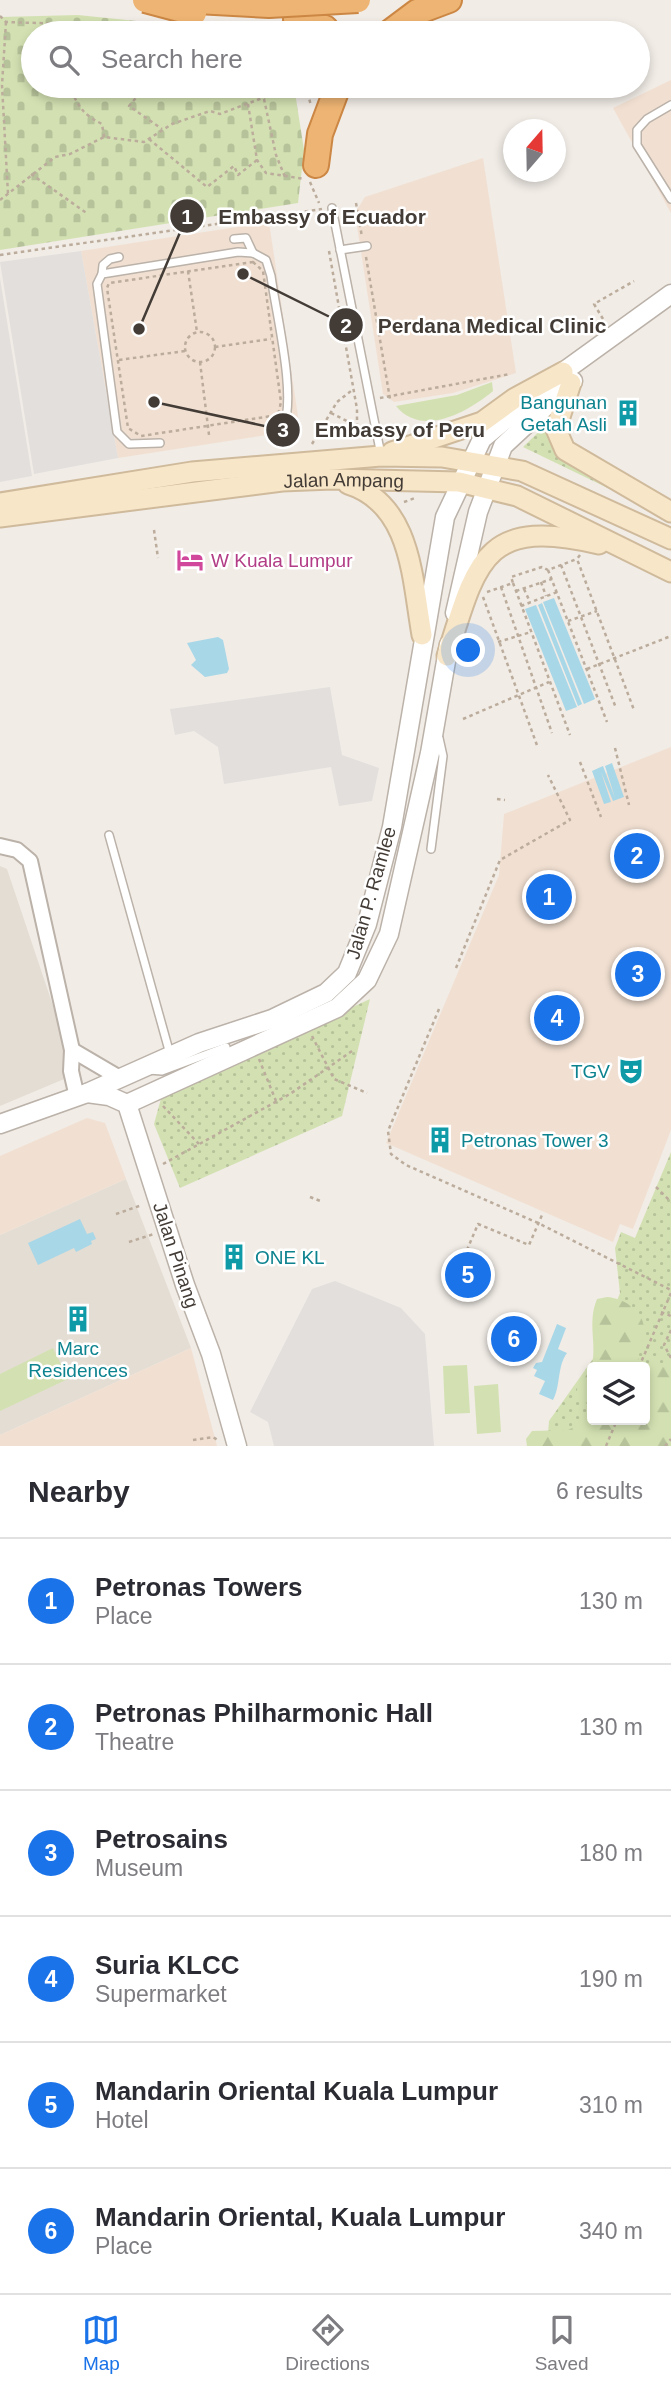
<!DOCTYPE html>
<html lang="en">
<head>
<meta charset="utf-8">
<style>
  :root { --surface:#fff; --page:#f7f7f7; --text:#2b2b33; --muted:#7c7c81; --line:#e1e1e2; --accent:#1a73e8 }
  body { margin:0; font-family:Arial,sans-serif; background:var(--page); color:var(--text) }
  .controls { position:absolute; right:21px; bottom:21px; display:grid; overflow:hidden; border-radius:7px; box-shadow:0 4px 10px #0003 }
  .controls button { width:63px; height:63px; display:grid; place-items:center; padding:0; border:0; border-bottom:2px solid var(--line); background:var(--surface); color:var(--text); font:35px sans-serif }
  .compass { position:absolute; left:503px; top:119px; width:63px; height:63px; border-radius:50%; background:var(--surface); box-shadow:0 4px 10px #0003; rotate:20deg }
  .you { position:absolute; left:469px; top:651px; width:24px; height:24px; margin:-18px; border:5px solid #fff; border-radius:50%; background:#1a73e8; box-shadow:0 0 0 10px #1a73e833 }
  .badge { display:grid; place-items:center; width:46px; height:46px; border-radius:50%; background:var(--accent); color:#fff; font-size:23px; font-weight:700 }
  .pin { position:absolute; translate:-50% -50%; border:4px solid #fff; box-shadow:0 2px 7px #0006 }
  .list { margin:0; padding:0; list-style:none }
  h2 { display:flex; justify-content:space-between; align-items:center; height:91px; margin:0; padding:0 28px; font-size:30px }
  h2 small { font-size:23px; font-weight:400; color:var(--muted) }
  .list li { display:grid; grid-template-columns:46px 1fr auto; gap:21px; align-items:center; box-sizing:border-box; height:126px; padding:0 28px; border-top:2px solid var(--line) }
  .list b { display:block; font-size:26px; white-space:nowrap }
  .list p { margin:0; font-size:23px; white-space:nowrap; color:var(--muted) }
  .list em { font-size:23px; font-style:normal; color:var(--muted) }
  .icon { flex:none; width:38px; height:38px; fill:none; stroke:currentColor; stroke-width:2; stroke-linecap:round; stroke-linejoin:round }
  .map { position:relative; flex:none; width:671px; height:1446px; overflow:hidden }
  .search { position:absolute; background:var(--surface); box-shadow:0 4px 10px #0003; left:21px; right:21px; top:21px; height:77px; display:flex; align-items:center; gap:18px; box-sizing:border-box; padding:0 24px; border-radius:38px; color:var(--muted); font-size:26px }
  .sheet { height:847px; background:var(--surface) }
  nav { display:flex; justify-content:space-around; align-items:center; box-sizing:border-box; height:98px; border-top:2px solid var(--line); background:var(--surface); font-size:19px; color:var(--muted) }
  nav a { display:grid; justify-items:center; gap:4px }
  nav .on { color:var(--accent) }
  .map>svg:first-child { display:block }
</style>
</head>
<body>
<div class="map">
<svg width="671" height="1446" viewBox="0 0 671 1446">
  <defs>
    <pattern id="grass-dots" width="8" height="8" patternUnits="userSpaceOnUse" patternTransform="scale(1.75)"><rect width="8" height="8" fill="#d3e1b2"/><path d="M2 2h.1M6 6h.1" fill="none" stroke="#b6c29a" stroke-width="1.8" stroke-linecap="round"/></pattern>
    <pattern id="forest-firs" width="22" height="20" patternUnits="userSpaceOnUse" patternTransform="scale(1.75)"><rect width="22" height="20" fill="#d3e1b2"/><path d="M5 1l3.5 6h-7zM16 11l3.5 6h-7z" fill="#b6c29a"/></pattern>
    <pattern id="cemetery-stones" width="16" height="16" patternUnits="userSpaceOnUse" patternTransform="scale(1.75)"><rect width="16" height="16" fill="#d3e1b2"/><path d="M2 7V4a2 2 0 0 1 4 0v3zM10 15v-3a2 2 0 0 1 4 0v3z" fill="#b6c29a"/></pattern>
  </defs>
  <rect width="100%" height="100%" fill="#f1ece6"/>
  <g fill="#e4ddd4">
    <path d="M0,866L7,869L76,1074L0,1106Z"/>
    <path d="M126,1179L191,1348L0,1435V1235Z"/>
  </g>
  <g fill="#f1e0d2">
    <path d="M671,80V213L613,108Z"/>
    <path d="M483,158L516,373L453,393L394,402L383,394L355,213L365,197Z"/>
    <path d="M269,222L300,430L118,458L81,251Z"/>
    <path d="M671,747V1130L633,1229L620,1224L613,1242L386,1143L499,875L504,814Z"/>
    <path d="M87,1118L105,1123L126,1179L0,1235V1156Z"/>
    <path d="M191,1348L217,1446H0V1435Z"/>
  </g>
  <g fill="url(#grass-dots)" fill-rule="evenodd">
    <path d="M548,423L651,509L523,447Z"/>
    <path d="M370,999L342,1116L180,1188L154,1124L162,1095Z"/>
    <path d="M671,1152V1446H547L549,1421L595,1356L620,1293L615,1248L621,1232L635,1238ZM592,1367H645V1420H592Z"/>
  </g>
  <path fill="url(#forest-firs)" d="M607,1297C623,1298 643,1310 644,1328C645,1340 636,1350 639,1362L649,1365L671,1363V1446H527L526,1439L532,1431L568,1430L592,1418L645,1420V1367H592V1408L578,1397L577,1389C581,1381 590,1373 592,1365C597,1343 587,1323 597,1299Z"/>
  <path fill="url(#cemetery-stones)" d="M78,15L253,33H33V86H294L304,150L298,203L0,250V17Z"/>
  <g fill="#d3e1b2">
    <path d="M492,382L493,391C468,412 422,438 396,406L457,395Z"/>
    <path d="M53,1348L68,1379L0,1411V1374Z"/>
    <path d="M467,1365L470,1413L445,1414L443,1366Z"/>
    <path d="M498,1384L501,1432L477,1434L474,1386Z"/>
  </g>
  <g fill="#e2dfdd">
    <path d="M81,251L118,458L34,474L0,262Z"/>
    <path d="M0,278L32,476L0,482Z"/>
    <path d="M330,687L342,755L379,768L372,801L339,806L331,767L224,784L218,747L194,731L175,735L170,709Z"/>
    <path d="M335,1281L401,1308L425,1334L434,1446H274L268,1422L250,1412L312,1289Z"/>
  </g>
  <g fill="#a8d7e8">
    <path d="M554,598L595,699L584,704L543,602Z"/>
    <path d="M542,603L582,704L578,706L538,605Z"/>
    <path d="M536,605L577,707L566,711L525,609Z"/>
    <path d="M218,637L223,640L229,669L227,673L205,677L191,665L196,660L187,643Z"/>
    <path d="M612,763L624,797L613,801L601,772L611,802L604,804L592,771L603,766L615,798L605,766Z"/>
    <path d="M80,1219L87,1234L93,1232L96,1239L91,1241L92,1244L76,1252L74,1248L38,1265L28,1243Z"/>
    <path d="M557,1324L566,1328L558,1349L567,1353C557,1366 561,1385 553,1400L539,1394L545,1381L534,1376L537,1370L533,1368L536,1363L542,1362Z"/>
  </g>
  <g fill="none" stroke-linecap="round" stroke-linejoin="round">
    <g stroke="#bbb2a9" stroke-width="10">
      <g id="service">
        <path d="M671,105L647,119L637,130V145L671,199"/>
        <path d="M332,208L381,455"/>
        <path d="M234,239L246,238L253,253"/>
        <path d="M340,250L367,246"/>
        <path d="M102,274L103,265L110,259L119,257"/>
        <path d="M160,443L129,444L117,432L97,284L102,274L238,252L253,253L266,260L271,276C276,314 297,396 283,429"/>
        <path d="M109,835L170,1054"/>
        <path d="M431,849L443,756L439,738"/>
        <path d="M148,1070L162,1071L226,1047"/>
      </g>
    </g>
    <g stroke="#bbb2a9" stroke-width="18">
      <g id="minor">
        <path d="M0,846L17,850L30,861L72,1050L71,1071L77,1097"/>
        <path d="M72,1050L118,1077"/>
      </g>
    </g>
    <g stroke="#bbb2a9" stroke-width="21">
      <g id="tertiary">
        <path d="M455,613L478,512L503,446L573,381"/>
        <path d="M87,1093L109,1096L127,1104L185,1285L211,1354L237,1446"/>
        <path d="M127,1104L337,1008L367,980L389,934L430,753L449,644"/>
        <path d="M0,1124L87,1093L199,1043L272,1019L326,993L347,973L367,924L392,827L445,517L482,439L563,372L671,294"/>
      </g>
    </g>
    <g stroke="#cfba9c" stroke-width="23">
      <g id="secondary">
        <path d="M571,383L556,429L565,450L671,512"/>
        <path d="M392,452L482,422L515,398L563,372"/>
        <path d="M348,484C412,504 412,579 422,635"/>
        <path d="M0,503L192,472L381,456L442,457L522,471L671,539"/>
        <path id="s1" d="M0,517L282,481L332,479L459,482L517,496L671,572"/>
        <path d="M447,656C477,559 485,517 599,544"/>
      </g>
    </g>
    <g stroke="#cc8744" stroke-width="28">
      <g id="motorway">
        <path d="M296,19L325,28L329,33"/>
        <path d="M389,33L417,12L449,0"/>
        <path d="M316,165L320,134L338,86"/>
      </g>
    </g>
    <g stroke="#bbac9c" stroke-width="2.5" stroke-dasharray="3.5 3.5" stroke-linecap="butt">
      <path d="M0,16L6,22L68,24L113,33"/>
      <path d="M6,22L2,85L8,194"/>
      <path d="M67,86L71,89C78,107 84,115 102,124L104,137"/>
      <path d="M136,86L140,93L153,86"/>
      <path d="M254,86L258,100"/>
      <path d="M306,86L311,106"/>
      <path d="M140,93L129,106L162,129"/>
      <path d="M264,99L276,155L285,177"/>
      <path d="M248,104L257,160L266,173L305,179"/>
      <path d="M149,139L207,187L234,166L238,175L257,160"/>
      <path d="M31,174L88,214"/>
      <path d="M310,182L319,203"/>
      <path d="M0,200L55,157L70,154L104,137L144,142L172,124L210,111L220,114L273,94"/>
      <path d="M356,203L362,237"/>
      <path d="M329,251L357,409V426"/>
      <path d="M0,255L322,209"/>
      <path d="M366,257L390,399"/>
      <path d="M253,262L263,271L281,402L278,415L141,436L128,428L107,288L109,283Z"/>
      <path d="M188,271L197,332"/>
      <path d="M603,319L594,304L634,281"/>
      <circle cx="200" cy="347" r="15"/>
      <path d="M215,347L271,339"/>
      <path d="M119,360L185,351"/>
      <path d="M200,362L209,435"/>
      <path d="M380,398L510,374"/>
      <path d="M331,413L363,429"/>
      <path d="M312,444L337,402L351,391"/>
      <path d="M404,502L415,498"/>
      <path d="M154,530L158,558"/>
      <path d="M580,555L577,559L634,710"/>
      <path d="M561,565L616,708"/>
      <path d="M548,570L607,722"/>
      <path d="M541,582L546,596"/>
      <path d="M513,583L570,735"/>
      <path d="M501,587L552,733"/>
      <path d="M524,589L530,602"/>
      <path d="M516,591L552,579"/>
      <path d="M487,592L513,583L511,577L542,567L548,570L577,559"/>
      <path d="M483,597L538,748"/>
      <path d="M521,606L557,592"/>
      <path d="M568,621L597,611"/>
      <path d="M498,642L531,632"/>
      <path d="M587,669L671,636"/>
      <path d="M463,719L549,682"/>
      <path d="M615,748L629,805"/>
      <path d="M580,762L601,817"/>
      <path d="M497,799L505,800"/>
      <path d="M456,968L500,860L570,820L548,775"/>
      <path d="M439,1009L388,1131L391,1154L406,1165L538,1223L671,1290"/>
      <path d="M312,1036L334,1079L367,1093"/>
      <path d="M259,1059L276,1101"/>
      <path d="M163,1106L199,1144"/>
      <path d="M163,1164L290,1094L352,1051"/>
      <path d="M656,1187L671,1202"/>
      <path d="M310,1197L323,1202"/>
      <path d="M116,1214L142,1205"/>
      <path d="M129,1242L154,1234"/>
      <path d="M467,1250L478,1224L529,1245L542,1215"/>
      <path d="M661,1312L671,1316"/>
      <path d="M671,1330L664,1345L671,1358"/>
      <path d="M639,1367L671,1293"/>
      <path d="M193,1440L213,1437L219,1441"/>
      <path d="M606,1446L617,1420"/>
      <path d="M665,1446L671,1439"/>
    </g>
    <use href="#service" stroke="#fff" stroke-width="7"/>
    <use href="#minor" stroke="#fff" stroke-width="14"/>
    <use href="#tertiary" stroke="#fff" stroke-width="18"/>
    <use href="#secondary" stroke="#f8e6c8" stroke-width="19"/>
    <use href="#motorway" stroke="#eeb473" stroke-width="24"/>
    <g stroke="#cc8744" stroke-width="28" stroke-linecap="butt">
      <g id="motorway-bridge">
        <path d="M145,0L194,13"/>
        <path d="M178,0L269,5L358,0"/>
      </g>
    </g>
    <path stroke="#bbac9c" stroke-width="2.5" stroke-dasharray="3.5 3.5" stroke-linecap="butt" d="M158,23L161,33"/>
    <use href="#motorway-bridge" stroke="#eeb473" stroke-width="24"/>
  </g>
  <defs>
    <g id="building-bare" transform="scale(2.1)"><path d="M-4-6H4V6H1V3H-1V6H-4ZM-2.5-4.3h1.7v1.8h-1.7ZM.8-4.3h1.7v1.8H.8ZM-2.5-1h1.7V.8h-1.7ZM.8-1h1.7V.8H.8Z" fill="#0f9aa8" stroke="#fff" stroke-width="2.5" paint-order="stroke"/></g>
    <g id="hotel-bare" transform="scale(2.1)"><path d="M-6-4.5h1.5V1H6V5H4.5V3h-9V5H-6ZM-4 0a1.8 1.8 0 1 1 3.6 0ZM.5 0V-2.5h3Q6-2.5 6 0Z" fill="#d1479c" stroke="#fff" stroke-width="2.5" paint-order="stroke"/></g>
    <g id="theatre-bare" transform="scale(2.1)"><path d="M-5-5.5Q0-4 5-5.5V0Q5 5 0 6Q-5 5-5 0ZM-3.3-2.5H-1v1.5H-3.3ZM1-2.5H3.3v1.5H1ZM-2.8 1Q0 5.5 2.8 1Z" fill="#0f9aa8" stroke="#fff" stroke-width="2.5" paint-order="stroke"/></g>
  </defs>
  <g fill-rule="evenodd">
    <use href="#building-bare" x="628" y="413"/>
    <use href="#hotel-bare" x="190" y="560"/>
    <use href="#theatre-bare" x="631" y="1071"/>
    <use href="#building-bare" x="440" y="1140"/>
    <use href="#building-bare" x="234" y="1257"/>
    <use href="#building-bare" x="78" y="1319"/>
  </g>
  <g text-anchor="middle" dominant-baseline="central" stroke-width="5" stroke-linejoin="round" paint-order="stroke">
    <g font-size="19" fill="#0d838f" stroke="#fff" text-anchor="end">
      <text x="607" y="402">Bangunan<tspan x="607" dy="22">Getah Asli</tspan></text>
      <text x="610" y="1071">TGV</text>
      <text x="461" y="1140" text-anchor="start">Petronas Tower 3</text>
      <text x="255" y="1257" text-anchor="start">ONE KL</text>
      <text x="78" y="1348" text-anchor="middle">Marc<tspan x="78" dy="22">Residences</tspan></text>
    </g>
    <g font-size="19" fill="#433c36" stroke="#fff">
      <text stroke="none"><textPath href="#s1" startOffset="346">Jalan Ampang</textPath></text>
      <text transform="translate(371 893) rotate(-74)">Jalan P. Ramlee</text>
      <text transform="translate(176 1255) rotate(72)">Jalan Pinang</text>
    </g>
    <g font-size="19" fill="#b23c85" stroke="#fff" text-anchor="start">
      <text x="211" y="560">W Kuala Lumpur</text>
    </g>
  </g>
  <path fill="none" stroke="#433c36" stroke-width="2.5" d="M139 329L187 216M243 274L346 325M154 402L283 430"/>
  <g fill="#433c36" stroke="#fff" stroke-width="2.5">
    <circle cx="139" cy="329" r="7"/>
    <circle cx="243" cy="274" r="7"/>
    <circle cx="154" cy="402" r="7"/>
    <circle cx="187" cy="216" r="18"/>
    <circle cx="346" cy="325" r="18"/>
    <circle cx="283" cy="430" r="18"/>
  </g>
  <g font-size="21" text-anchor="middle" font-weight="bold" fill="#fff">
    <text x="187" y="224">1</text>
    <text x="346" y="333">2</text>
    <text x="283" y="437">3</text>
  </g>
  <g font-size="21" text-anchor="middle" font-weight="bold" fill="#433c36" stroke="#fff" stroke-width="5" stroke-linejoin="round" paint-order="stroke">
    <text x="322" y="224">Embassy of Ecuador</text>
    <text x="492" y="333">Perdana Medical Clinic</text>
    <text x="400" y="437">Embassy of Peru</text>
  </g>
</svg>
<div class="controls">
<button><svg class="icon" aria-label="layers" viewBox="0 0 24 24"><path d="M12 4l9 5-9 5-9-5zM3 14l9 5 9-5"/></svg></button>
</div>
<svg class="compass" viewBox="-18 -18 36 36"><path d="M0-13l5 13h-10z" fill="#e53935"/><path d="M0 13l5-13h-10z" fill="#7c7c81"/></svg>
<div class="you"></div>
<div class="pin badge" style="left:549px;top:897px">1</div>
<div class="pin badge" style="left:637px;top:856px">2</div>
<div class="pin badge" style="left:638px;top:974px">3</div>
<div class="pin badge" style="left:557px;top:1018px">4</div>
<div class="pin badge" style="left:468px;top:1275px">5</div>
<div class="pin badge" style="left:514px;top:1339px">6</div>
<div class="search"><svg class="icon" aria-label="search" viewBox="0 0 24 24"><circle cx="10" cy="10" r="6"/><path d="M15 15l6 6"/></svg>Search here</div>
</div>
<section class="sheet">
<h2>Nearby<small>6 results</small></h2>
<ul class="list">
<li><span class="badge">1</span><div><b>Petronas Towers</b><p>Place</p></div><em>130 m</em></li>
<li><span class="badge">2</span><div><b>Petronas Philharmonic Hall</b><p>Theatre</p></div><em>130 m</em></li>
<li><span class="badge">3</span><div><b>Petrosains</b><p>Museum</p></div><em>180 m</em></li>
<li><span class="badge">4</span><div><b>Suria KLCC</b><p>Supermarket</p></div><em>190 m</em></li>
<li><span class="badge">5</span><div><b>Mandarin Oriental Kuala Lumpur</b><p>Hotel</p></div><em>310 m</em></li>
<li><span class="badge">6</span><div><b>Mandarin Oriental, Kuala Lumpur</b><p>Place</p></div><em>340 m</em></li>
</ul>
</section>
<nav>
<a class="on"><svg class="icon" aria-label="map" viewBox="0 0 24 24"><path d="M3 6l6-2 6 2 6-2v14l-6 2-6-2-6 2zM9 4v14M15 6v14"/></svg>Map</a>
<a><svg class="icon" aria-label="directions" viewBox="0 0 24 24"><path d="M12 3l9 9-9 9-9-9zM9 14v-3h6M13 9l2 2-2 2"/></svg>Directions</a>
<a><svg class="icon" aria-label="saved" viewBox="0 0 24 24"><path d="M7 4h10v16l-5-4-5 4z"/></svg>Saved</a>
</nav>
</body>
</html>
